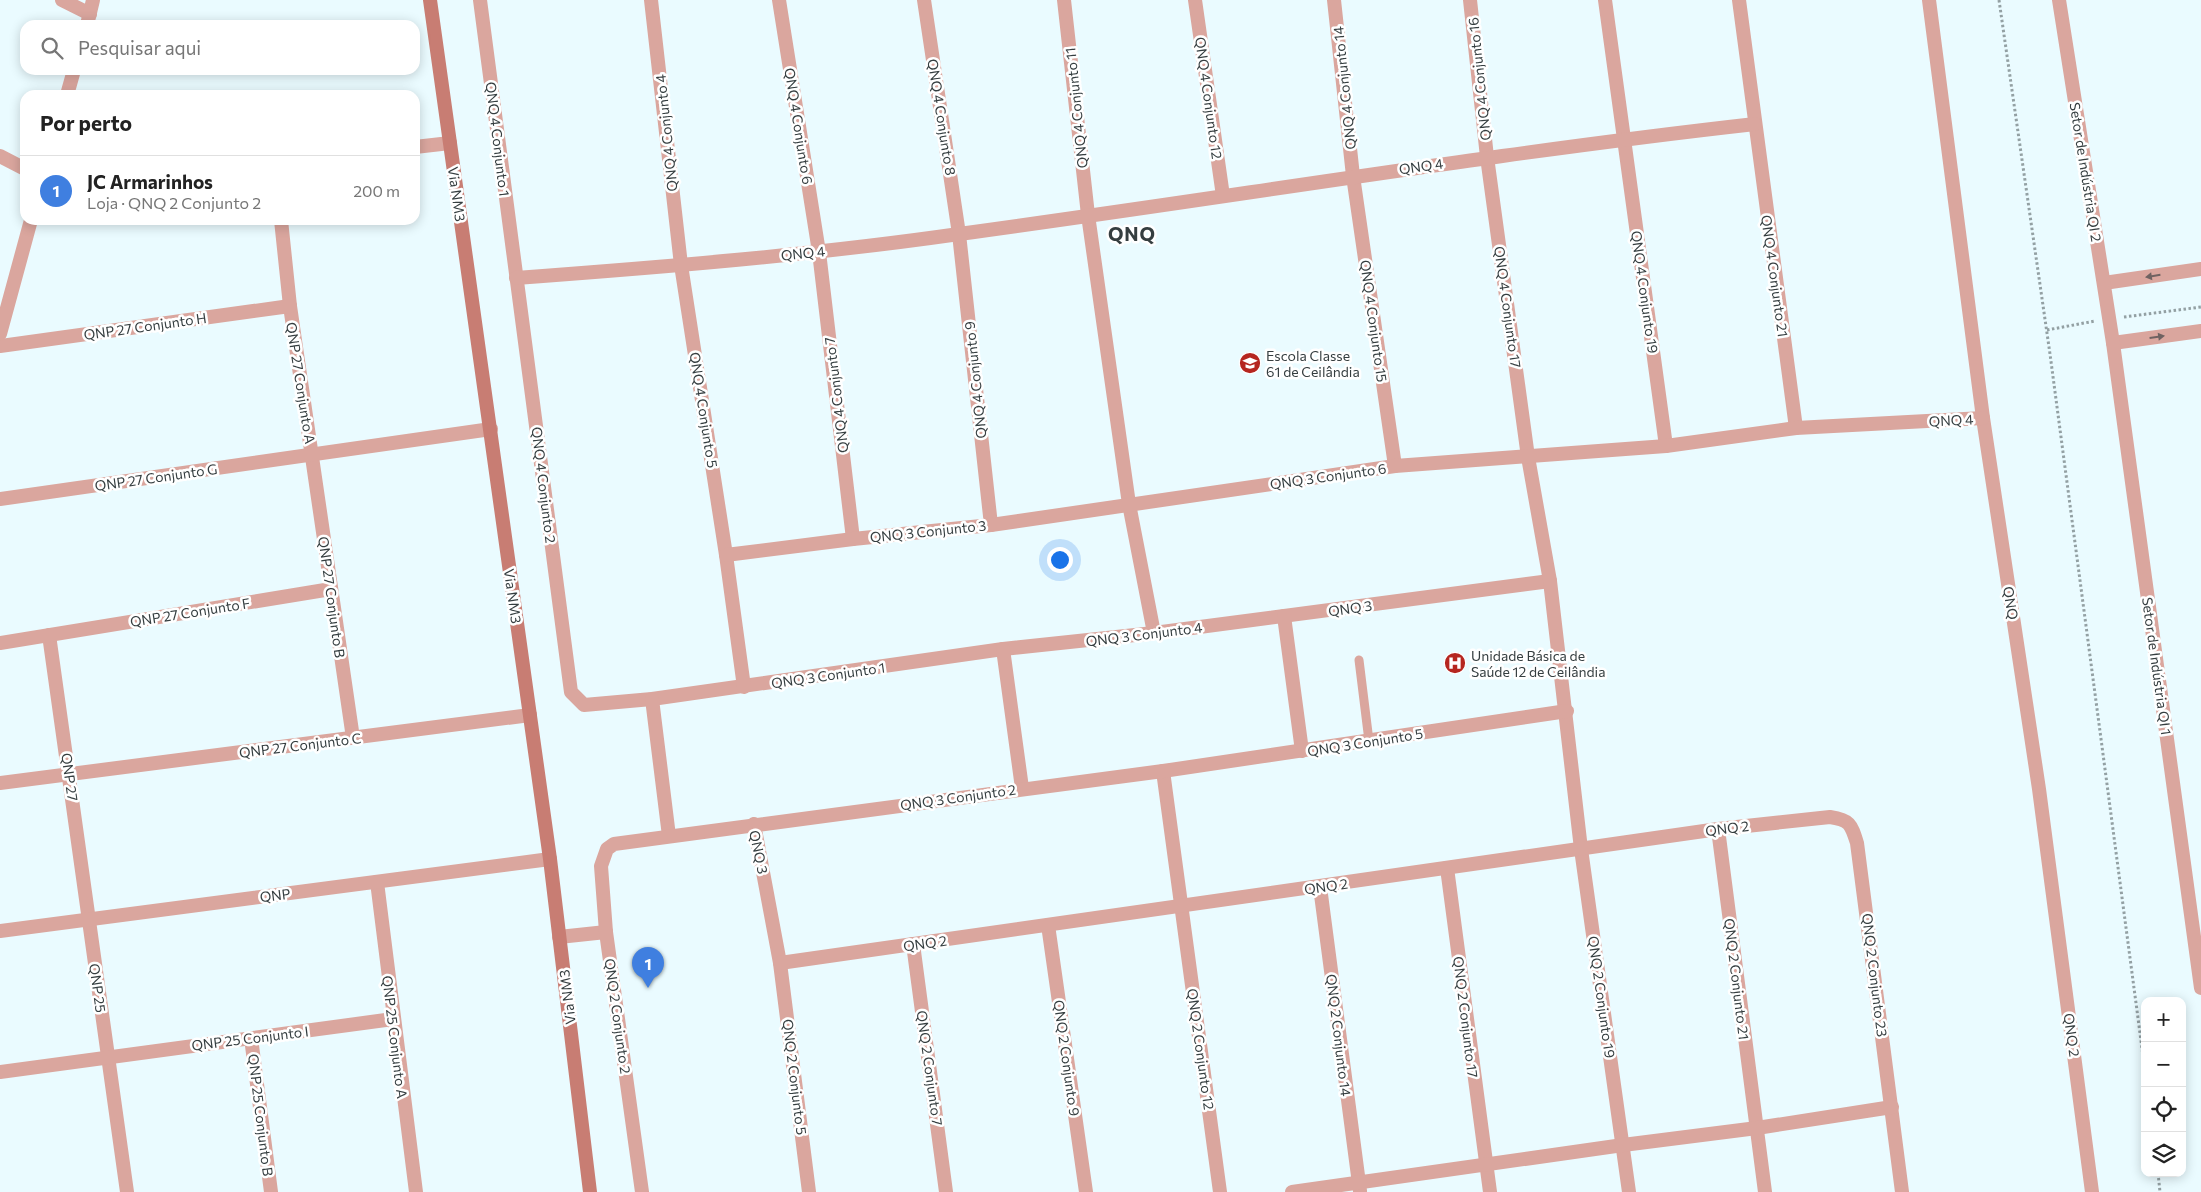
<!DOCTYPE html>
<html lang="pt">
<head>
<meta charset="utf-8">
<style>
  :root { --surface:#fff; --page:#f6f6f6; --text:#222; --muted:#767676; --line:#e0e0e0; --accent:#b52620 }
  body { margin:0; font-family:Commissioner,sans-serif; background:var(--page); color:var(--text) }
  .controls { position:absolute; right:15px; bottom:15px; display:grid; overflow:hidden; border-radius:10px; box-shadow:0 2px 12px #0003 }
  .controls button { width:45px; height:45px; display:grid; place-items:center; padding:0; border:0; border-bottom:1px solid var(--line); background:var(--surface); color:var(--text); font:25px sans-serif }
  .you { position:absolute; left:1059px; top:559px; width:18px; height:18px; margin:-12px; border:4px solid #fff; border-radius:50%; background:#1a73e8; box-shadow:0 0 0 8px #1a73e833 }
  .badge { display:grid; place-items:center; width:32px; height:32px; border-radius:50%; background:var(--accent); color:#fff; font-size:16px; font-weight:700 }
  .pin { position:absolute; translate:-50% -41px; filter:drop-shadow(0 1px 2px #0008) }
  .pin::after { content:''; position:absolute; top:26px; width:18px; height:15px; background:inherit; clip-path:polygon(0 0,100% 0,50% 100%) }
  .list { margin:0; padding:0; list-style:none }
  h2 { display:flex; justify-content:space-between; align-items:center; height:65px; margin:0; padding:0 20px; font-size:21px }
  h2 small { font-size:16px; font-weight:400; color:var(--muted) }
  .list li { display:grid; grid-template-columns:32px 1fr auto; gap:15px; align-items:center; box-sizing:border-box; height:70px; padding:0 20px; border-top:1px solid var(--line) }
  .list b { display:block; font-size:19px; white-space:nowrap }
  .list p { margin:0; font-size:16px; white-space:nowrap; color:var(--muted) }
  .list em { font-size:16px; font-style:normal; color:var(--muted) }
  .icon { flex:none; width:28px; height:28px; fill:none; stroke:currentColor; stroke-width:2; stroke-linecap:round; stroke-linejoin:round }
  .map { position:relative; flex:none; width:2201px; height:1192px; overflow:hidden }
  .search { position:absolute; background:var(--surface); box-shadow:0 2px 12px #0003; left:20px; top:20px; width:400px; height:55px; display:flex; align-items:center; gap:12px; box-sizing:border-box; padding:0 18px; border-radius:15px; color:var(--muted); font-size:19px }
  .panel { position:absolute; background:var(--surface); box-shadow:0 2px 12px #0003; left:20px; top:90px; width:400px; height:135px; border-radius:15px }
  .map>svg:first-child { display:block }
</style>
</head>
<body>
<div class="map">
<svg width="2201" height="1192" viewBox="0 0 2201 1192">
  <rect width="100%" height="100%" fill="#eafbff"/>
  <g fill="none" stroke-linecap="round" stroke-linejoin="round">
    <g stroke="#93a0a3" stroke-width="3" stroke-dasharray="2.5 2.5" stroke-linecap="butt">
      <path d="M1999,0L2050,354L2145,1071"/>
      <path d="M2124,317L2201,307"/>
      <path d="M2047,330L2095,321"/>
      <path d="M2158,1173L2160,1192"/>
    </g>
    <path stroke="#daa69e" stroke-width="9" d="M1359,660L1369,741"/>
    <g stroke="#daa69e" stroke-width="14">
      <path d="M62,0L90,14"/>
      <path d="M480,0L571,692L584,705L652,699L1003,649L1154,633L1550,581"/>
      <path d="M651,0L681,265L726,555L744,687"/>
      <path d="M779,0L819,252L853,539"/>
      <path d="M924,0L959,234L991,525"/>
      <path d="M1064,0L1088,215L1129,504L1154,633"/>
      <path d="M1195,0L1223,196"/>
      <path d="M1334,0L1353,176L1395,466"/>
      <path d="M1470,0L1487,157L1528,457L1550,581L1581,849L1629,1192"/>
      <path d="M1605,0L1666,446"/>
      <path d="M1739,0L1796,428"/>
      <path d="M1929,0L1983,418L2039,789L2092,1192"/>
      <path d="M415,147L450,143"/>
      <path d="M0,156L25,169"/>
      <path d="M281,220L290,306L353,738"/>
      <path d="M516,278C664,267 812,255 959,234C1225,198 1488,154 1755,124"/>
      <path d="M2104,283L2201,269"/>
      <path d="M2113,343L2201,331"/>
      <path d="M0,346L290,306"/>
      <path d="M0,499L491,429"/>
      <path d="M726,555L853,539L991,525L1395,466L1666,446L1796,428L1983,418"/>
      <path d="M1284,616L1302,751"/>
      <path d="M49,635L127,1192"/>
      <path d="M0,643L331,589"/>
      <path d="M1003,649L1022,788"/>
      <path d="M652,699L669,836"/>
      <path d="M1163,771L1220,1192"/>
      <path d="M0,783L530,715"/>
      <path d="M754,824L780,963L809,1192"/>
      <path d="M1718,829L1765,1192"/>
      <path d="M1447,868L1490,1192"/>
      <path d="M377,882L416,1192"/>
      <path d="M1320,887L1360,1191"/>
      <path d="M1048,925L1086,1192"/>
      <path d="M0,931L550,859"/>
      <path d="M559,937L606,932"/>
      <path d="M913,944L946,1192"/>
      <path d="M780,963L1718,829L1830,817C1850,820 1851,824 1857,843L1902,1192"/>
      <path d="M251,1038L271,1192"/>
      <path d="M0,1072L393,1019"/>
      <path d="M642,1192L606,932L601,866L607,849L614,844L1163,771L1567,711"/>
      <path d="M1292,1192L1623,1145L1757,1128L1892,1107"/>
    </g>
    <g stroke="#daa69e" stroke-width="14">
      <path d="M2059,0L2113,343L2201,988"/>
      <path d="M87,25L93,0"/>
      <path d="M67,95L74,70"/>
      <path d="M0,334L31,220"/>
    </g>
    <path stroke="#c87d73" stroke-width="14" d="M430,0L550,859L590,1192"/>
  </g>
  <defs><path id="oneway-solid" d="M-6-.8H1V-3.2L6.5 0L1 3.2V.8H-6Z" transform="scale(1.25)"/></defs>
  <g fill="#6f6261">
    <use href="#oneway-solid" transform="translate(2153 276) rotate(171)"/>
    <use href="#oneway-solid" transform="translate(2157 337) rotate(-8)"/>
  </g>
  <defs>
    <g id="school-disc" transform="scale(1.125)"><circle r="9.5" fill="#b52620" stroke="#fff"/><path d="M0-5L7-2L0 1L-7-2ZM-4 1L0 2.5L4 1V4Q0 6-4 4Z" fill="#fff"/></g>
    <g id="hospital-disc" transform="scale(1.125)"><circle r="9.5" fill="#b52620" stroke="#fff"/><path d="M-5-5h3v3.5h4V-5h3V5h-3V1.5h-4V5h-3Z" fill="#fff"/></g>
  </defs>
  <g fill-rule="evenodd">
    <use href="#school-disc" x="1250" y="363"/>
    <use href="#hospital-disc" x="1455" y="663"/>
  </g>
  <g text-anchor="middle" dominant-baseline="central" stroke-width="5" stroke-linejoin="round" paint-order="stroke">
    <g font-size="14" fill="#353e40" stroke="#fff">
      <text transform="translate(1479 79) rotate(-96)">QNQ 4 Conjunto 16</text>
      <text transform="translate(1344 88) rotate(-96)">QNQ 4 Conjunto 14</text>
      <text transform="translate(1209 98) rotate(82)">QNQ 4 Conjunto 12</text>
      <text transform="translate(1076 108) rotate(-96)">QNQ 4 Conjunto 11</text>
      <text transform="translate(942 117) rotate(81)">QNQ 4 Conjunto 8</text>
      <text transform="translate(799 126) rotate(81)">QNQ 4 Conjunto 6</text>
      <text transform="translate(666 133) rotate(-96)">QNQ 4 Conjunto 4</text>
      <text transform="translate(498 139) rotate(83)">QNQ 4 Conjunto 1</text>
      <text transform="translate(1421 166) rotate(-8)">QNQ 4</text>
      <text transform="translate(2086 172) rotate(81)">Setor de Indústria QI 2</text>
      <text transform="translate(457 194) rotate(82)">Via NM3</text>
      <text transform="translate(803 253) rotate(-6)">QNQ 4</text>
      <text transform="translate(1775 276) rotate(82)">QNQ 4 Conjunto 21</text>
      <text transform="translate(1645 292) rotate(82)">QNQ 4 Conjunto 19</text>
      <text transform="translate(1508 307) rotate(82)">QNQ 4 Conjunto 17</text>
      <text transform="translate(1374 321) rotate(82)">QNQ 4 Conjunto 15</text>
      <text transform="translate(145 326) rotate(-8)">QNP 27 Conjunto H</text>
      <text transform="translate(975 380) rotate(-96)">QNQ 4 Conjunto 9</text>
      <text transform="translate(301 383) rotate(81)">QNP 27 Conjunto A</text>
      <text transform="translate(836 395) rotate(-97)">QNQ 4 Conjunto 7</text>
      <text transform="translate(704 410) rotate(81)">QNQ 4 Conjunto 5</text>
      <text transform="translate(1951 420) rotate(-3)">QNQ 4</text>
      <text transform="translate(1328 476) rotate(-8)">QNQ 3 Conjunto 6</text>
      <text transform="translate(156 477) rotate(-8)">QNP 27 Conjunto G</text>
      <text transform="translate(544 485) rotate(83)">QNQ 4 Conjunto 2</text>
      <text transform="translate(928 531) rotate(-6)">QNQ 3 Conjunto 3</text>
      <text transform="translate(513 596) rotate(82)">Via NM3</text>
      <text transform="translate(332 597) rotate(82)">QNP 27 Conjunto B</text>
      <text transform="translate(2011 603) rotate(81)">QNQ</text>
      <text transform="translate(1350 608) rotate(-8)">QNQ 3</text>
      <text transform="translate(190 612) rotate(-9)">QNP 27 Conjunto F</text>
      <text transform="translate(1144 634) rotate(-7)">QNQ 3 Conjunto 4</text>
      <text transform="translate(2157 666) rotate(82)">Setor de Indústria QI 1</text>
      <text transform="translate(828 675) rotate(-8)">QNQ 3 Conjunto 1</text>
      <text transform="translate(1365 742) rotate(-9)">QNQ 3 Conjunto 5</text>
      <text transform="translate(300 745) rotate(-7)">QNP 27 Conjunto C</text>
      <text transform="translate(70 777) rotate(82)">QNP 27</text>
      <text transform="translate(958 797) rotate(-8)">QNQ 3 Conjunto 2</text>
      <text transform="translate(1727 828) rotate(-7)">QNQ 2</text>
      <text transform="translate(759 852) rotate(78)">QNQ 3</text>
      <text transform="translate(1326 886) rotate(-8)">QNQ 2</text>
      <text transform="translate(275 895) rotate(-7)">QNP</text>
      <text transform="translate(925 943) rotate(-8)">QNQ 2</text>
      <text transform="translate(1875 975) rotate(83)">QNQ 2 Conjunto 23</text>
      <text transform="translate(1737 979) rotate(83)">QNQ 2 Conjunto 21</text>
      <text transform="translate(98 988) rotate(82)">QNP 25</text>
      <text transform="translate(567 997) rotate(-97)">Via NM3</text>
      <text transform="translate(1602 997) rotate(82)">QNQ 2 Conjunto 19</text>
      <text transform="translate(618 1016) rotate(82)">QNQ 2 Conjunto 2</text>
      <text transform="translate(1466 1017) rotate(83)">QNQ 2 Conjunto 17</text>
      <text transform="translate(1339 1035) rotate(83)">QNQ 2 Conjunto 14</text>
      <text transform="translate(2072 1035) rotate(82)">QNQ 2</text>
      <text transform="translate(395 1037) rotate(83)">QNP 25 Conjunto A</text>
      <text transform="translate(250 1038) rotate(-7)">QNP 25 Conjunto I</text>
      <text transform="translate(1201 1049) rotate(82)">QNQ 2 Conjunto 12</text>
      <text transform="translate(1067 1058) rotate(82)">QNQ 2 Conjunto 9</text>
      <text transform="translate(930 1068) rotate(82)">QNQ 2 Conjunto 7</text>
      <text transform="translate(795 1077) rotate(83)">QNQ 2 Conjunto 5</text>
      <text transform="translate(261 1115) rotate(83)">QNP 25 Conjunto B</text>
    </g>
    <g font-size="14" fill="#353e40" stroke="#fff" text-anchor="start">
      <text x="1266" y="355">Escola Classe<tspan x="1266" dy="16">61 de Ceilândia</tspan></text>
      <text x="1471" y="655">Unidade Básica de<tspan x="1471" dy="16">Saúde 12 de Ceilândia</tspan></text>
    </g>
    <g font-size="19" font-weight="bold" letter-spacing="1" fill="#353e40" stroke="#fff">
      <text x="1132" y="233">QNQ</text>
    </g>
  </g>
</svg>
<div class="controls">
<button>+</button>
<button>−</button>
<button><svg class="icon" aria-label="locate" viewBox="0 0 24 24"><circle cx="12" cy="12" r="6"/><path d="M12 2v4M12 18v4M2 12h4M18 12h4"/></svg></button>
<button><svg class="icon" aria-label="layers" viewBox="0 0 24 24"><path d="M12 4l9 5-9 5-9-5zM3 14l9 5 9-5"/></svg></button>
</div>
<div class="you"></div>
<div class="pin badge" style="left:648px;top:988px;background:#3f7fe0">1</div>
<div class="search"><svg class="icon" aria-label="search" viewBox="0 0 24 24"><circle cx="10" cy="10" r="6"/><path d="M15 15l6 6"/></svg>Pesquisar aqui</div>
<section class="panel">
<h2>Por perto<small></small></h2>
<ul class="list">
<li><span class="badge" style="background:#3f7fe0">1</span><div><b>JC Armarinhos</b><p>Loja · QNQ 2 Conjunto 2</p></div><em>200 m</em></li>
</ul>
</section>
</div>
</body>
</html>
